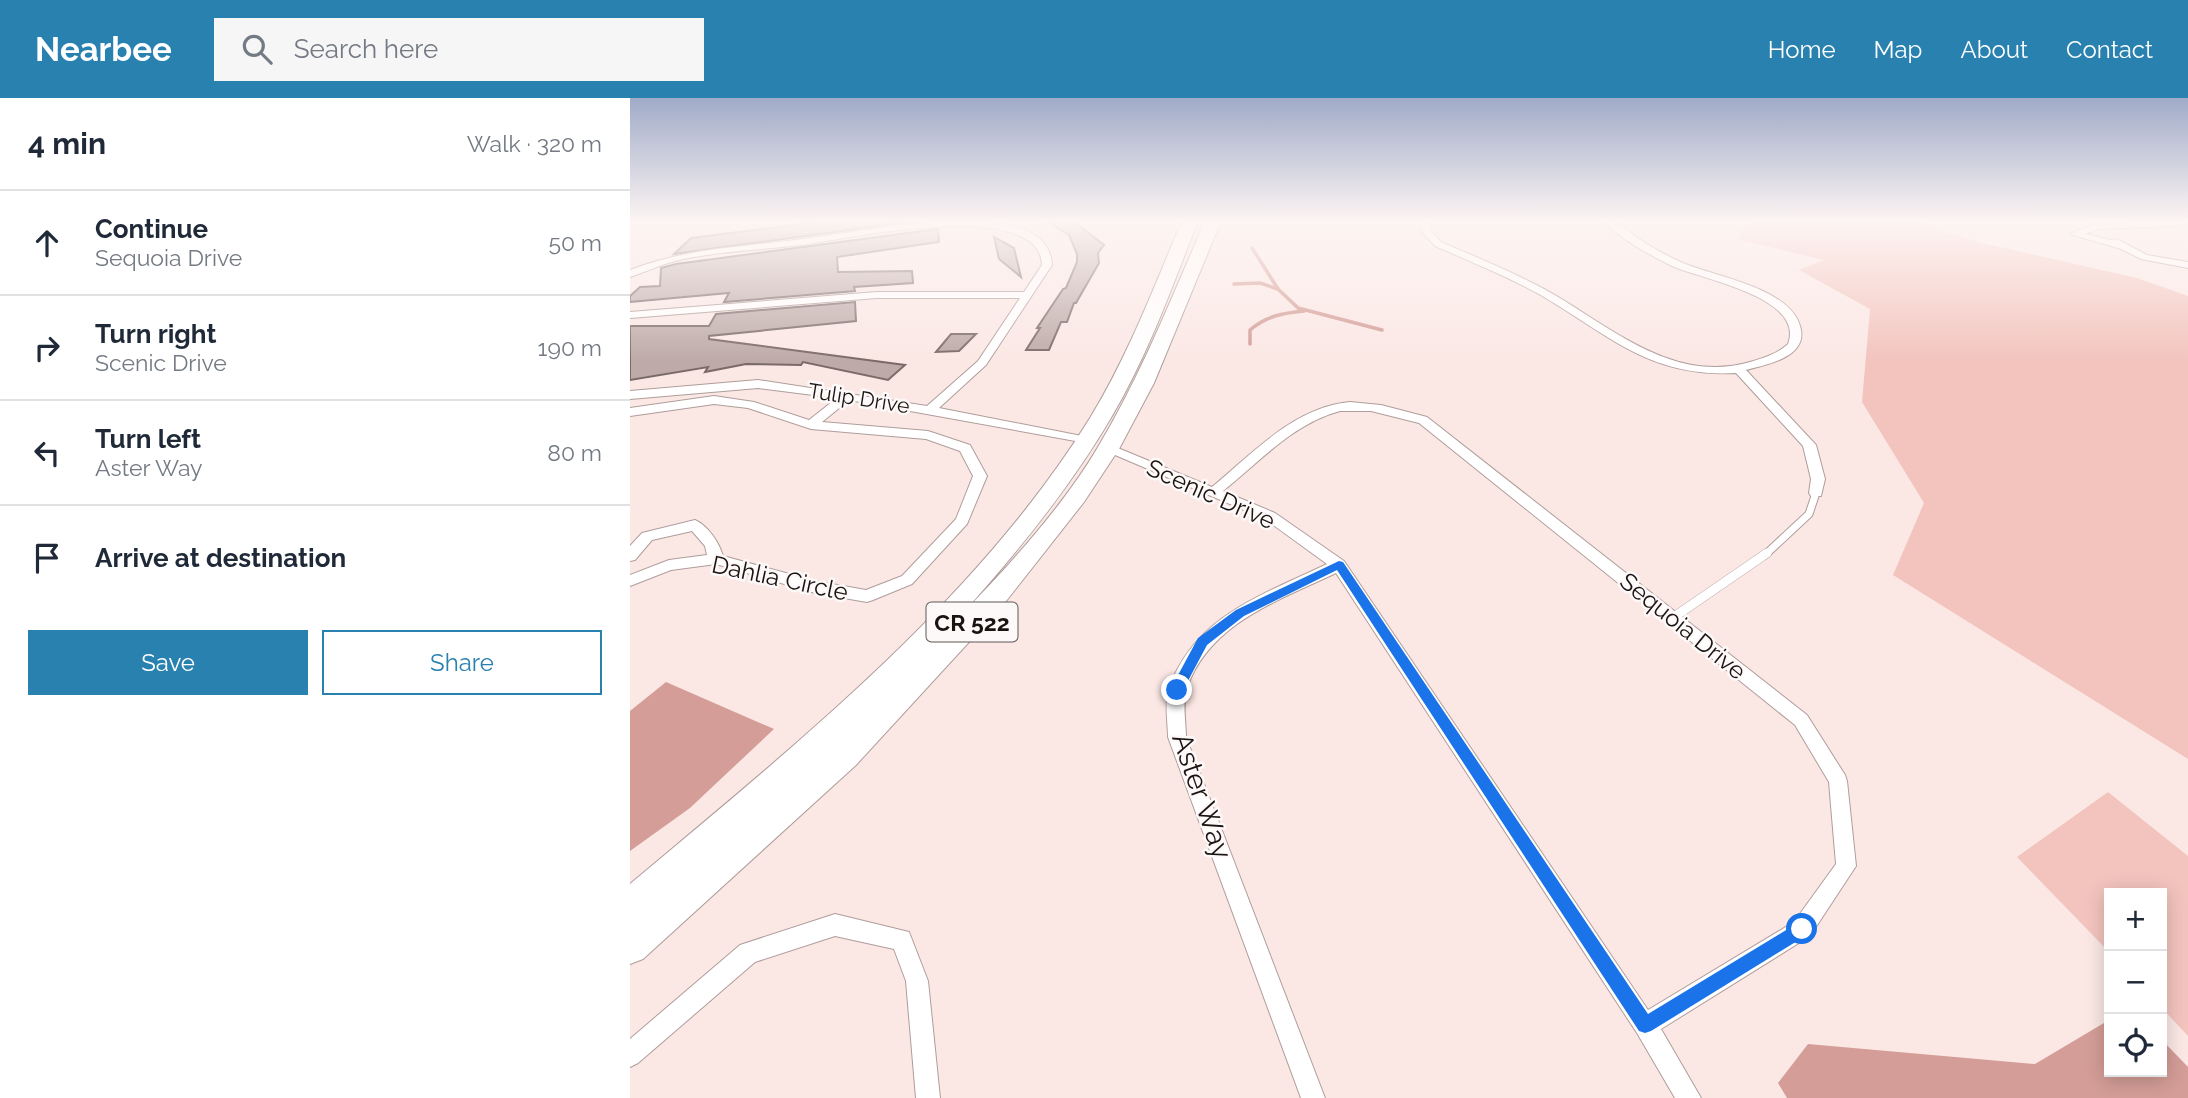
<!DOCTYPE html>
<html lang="en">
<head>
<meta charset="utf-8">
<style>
  :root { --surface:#fff; --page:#f6f6f7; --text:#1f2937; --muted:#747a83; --line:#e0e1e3; --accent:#2881af }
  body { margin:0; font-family:Raleway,sans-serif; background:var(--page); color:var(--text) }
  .controls { position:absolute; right:21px; bottom:21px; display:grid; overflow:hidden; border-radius:0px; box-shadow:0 4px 18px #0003 }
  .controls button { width:63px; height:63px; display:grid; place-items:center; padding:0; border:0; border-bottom:2px solid var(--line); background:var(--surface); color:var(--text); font:35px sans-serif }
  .stop { position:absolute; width:21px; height:21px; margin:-16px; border:5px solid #1a73e8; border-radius:50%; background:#fff }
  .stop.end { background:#1a73e8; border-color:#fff; box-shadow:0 2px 7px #0008 }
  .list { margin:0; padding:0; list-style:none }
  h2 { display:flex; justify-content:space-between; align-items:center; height:91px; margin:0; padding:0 28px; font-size:30px }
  h2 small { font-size:23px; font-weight:400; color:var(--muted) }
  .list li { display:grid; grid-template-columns:46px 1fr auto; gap:21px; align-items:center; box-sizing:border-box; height:105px; padding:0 28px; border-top:2px solid var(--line) }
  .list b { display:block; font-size:26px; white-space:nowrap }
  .list p { margin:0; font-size:23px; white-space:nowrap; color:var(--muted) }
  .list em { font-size:23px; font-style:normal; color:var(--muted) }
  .actions { display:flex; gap:14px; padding:21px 28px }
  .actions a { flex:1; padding:16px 0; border:2px solid var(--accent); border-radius:0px; text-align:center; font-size:24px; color:var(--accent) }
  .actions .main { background:var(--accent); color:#fff }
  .icon { flex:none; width:38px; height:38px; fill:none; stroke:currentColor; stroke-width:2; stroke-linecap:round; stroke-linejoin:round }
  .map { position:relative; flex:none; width:1558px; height:1000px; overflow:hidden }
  header { display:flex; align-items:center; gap:42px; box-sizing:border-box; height:98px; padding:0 35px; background:var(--accent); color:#fff }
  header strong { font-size:33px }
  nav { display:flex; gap:38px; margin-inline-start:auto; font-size:24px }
  .search { width:490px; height:63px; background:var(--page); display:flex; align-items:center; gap:18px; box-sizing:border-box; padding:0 24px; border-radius:0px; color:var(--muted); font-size:26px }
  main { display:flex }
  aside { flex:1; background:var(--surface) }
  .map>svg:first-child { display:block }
</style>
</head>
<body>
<header>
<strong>Nearbee</strong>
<div class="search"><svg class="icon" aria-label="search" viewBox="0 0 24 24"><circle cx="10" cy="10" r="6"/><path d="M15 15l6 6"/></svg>Search here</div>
<nav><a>Home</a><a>Map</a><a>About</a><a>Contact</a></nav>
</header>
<main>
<aside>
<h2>4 min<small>Walk · 320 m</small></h2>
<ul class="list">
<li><svg class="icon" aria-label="ahead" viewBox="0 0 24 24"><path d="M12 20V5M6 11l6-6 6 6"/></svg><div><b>Continue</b><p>Sequoia Drive</p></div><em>50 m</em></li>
<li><svg class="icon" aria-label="right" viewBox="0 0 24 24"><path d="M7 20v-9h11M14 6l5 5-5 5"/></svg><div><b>Turn right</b><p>Scenic Drive</p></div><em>190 m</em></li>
<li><svg class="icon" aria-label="left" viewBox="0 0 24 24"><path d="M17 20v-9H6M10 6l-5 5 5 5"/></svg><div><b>Turn left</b><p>Aster Way</p></div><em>80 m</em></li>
<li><svg class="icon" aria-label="arrive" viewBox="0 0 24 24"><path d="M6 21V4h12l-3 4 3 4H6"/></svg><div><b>Arrive at destination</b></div></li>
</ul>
<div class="actions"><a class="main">Save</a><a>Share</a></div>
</aside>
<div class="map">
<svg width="1558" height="1000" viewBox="0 0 1558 1000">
  <rect width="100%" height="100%" fill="#fbe8e5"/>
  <g fill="#f3c4be">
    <path d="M1128,123H1284L1348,144L1507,180L1558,198V661L1263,477L1294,405L1232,304L1240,211L1169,172L1194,162L1110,142L1111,132Z"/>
    <path d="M1478,694L1558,758V938L1532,910V795H1479V854L1387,759Z"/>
  </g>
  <g fill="#d49d97">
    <path d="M36,584L144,631L60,710L0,753V613Z"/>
    <path d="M1479,922V974H1532V942L1558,969V1000H1157L1148,985L1178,946L1405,966Z"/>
  </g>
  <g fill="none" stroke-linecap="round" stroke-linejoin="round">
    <g stroke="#d49d97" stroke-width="3.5">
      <path d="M622,150L648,191L668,210L752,232"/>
      <path d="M604,186L630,185L648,191"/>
      <path d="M620,246V232C636,218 653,215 674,213"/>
    </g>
  </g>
  <g fill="#beaba9" stroke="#7b6b68" stroke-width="2">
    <path d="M195,123H284L44,156L61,140Z"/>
    <path d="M416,123H443L474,147L468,155L469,165L446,205H444L437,224H431L419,252H396L410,230H407L433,191L436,190L447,164V156L439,137Z"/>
    <path d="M308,131L309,144L207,159L208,174L282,173L283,185L224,189L225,193L94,204L99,195L0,204V198L10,189L30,188L31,170L46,166Z"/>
    <path d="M364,139L384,150L391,179L369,161Z"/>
    <path d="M225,204L226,223L79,238V241L275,267L258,282L173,264L171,267L116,266L75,274L78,269L0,282V228H79L86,216Z"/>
    <path d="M321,236H346L329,253L306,254Z"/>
  </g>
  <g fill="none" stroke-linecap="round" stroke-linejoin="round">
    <g stroke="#af9d9b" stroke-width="9">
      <path id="lane-far1" d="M1135,457L1179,416L1186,395"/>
    </g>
    <g stroke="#af9d9b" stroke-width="10">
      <path id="lane" d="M1044,519L1137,455"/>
    </g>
    <g stroke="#af9d9b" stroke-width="2">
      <g id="street">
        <path d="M327,123C360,123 420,124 422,167L356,267L309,310L457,339L462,340V346L219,302L192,324L298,333L340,347L357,378L337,426L282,486L243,502L237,504L185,495L86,466L41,472L0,488V477L39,462L77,457L75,448L62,433L22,442L5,462L0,463V448L12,435L65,422C78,428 89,444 93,458L185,483L236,492L272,478L326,421L343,378L330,353L296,341L181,331L118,310L84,306L0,318V310L84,298L124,304L179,322L207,300L128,290L0,301V293L128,282L297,308L348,263L390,200H247L0,220V214L247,194H394L412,167C409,98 215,141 172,147C130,152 87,153 45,163C30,167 15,174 0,179V172C56,150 114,149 173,141C224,134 275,124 327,123Z"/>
        <path d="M789,123H799L801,133L811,144C846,159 881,173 914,191C978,226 1041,287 1120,264C1134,260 1147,256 1158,246C1176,199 1070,181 1042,168C1018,156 992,142 973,123C974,123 983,123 984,123C992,126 1000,134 1006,139C1021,149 1037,158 1053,165C1085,179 1164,190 1171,232C1176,260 1135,267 1116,272L1186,347L1195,381L1191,398H1181L1179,395L1181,381L1173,348L1106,275C1018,280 977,235 907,195C874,177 839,163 805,148L792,134Z"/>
        <path d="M1552,123L1554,125L1549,128L1468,131L1455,136L1480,142L1487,141L1517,157L1558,164V170L1511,161L1491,151L1440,136L1467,125Z"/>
        <path d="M720,304L751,307L797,319L1177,617L1215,677L1217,683L1226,768L1180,838L1031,931L1071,1000H1045L1007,935L706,475C650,502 579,525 557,590C552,604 556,625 556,639L695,1000H671L538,639C538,625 534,603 539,590C566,517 633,497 697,466L635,421L471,351L478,347L483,348L582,389C622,356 664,309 720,304ZM710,313H741L789,325L1165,627L1199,684L1206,766L1164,824L1018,912L714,463L645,415L593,393C629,364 664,325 710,313Z"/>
        <path d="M205,816L279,834L298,883L310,1000H286L276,883L264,851L205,838L125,864L8,965L0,969V941L110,847Z"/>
      </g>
    </g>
    <g stroke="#af9d9b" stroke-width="1">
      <path id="secondary" d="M0,123H22L20,126L0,129Z"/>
    </g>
    <g stroke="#af9d9b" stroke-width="2">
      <path id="primary" d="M552,123H568C542,189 518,257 482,318C440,390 387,455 331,517C378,469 434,407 468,349C511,277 542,199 575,123H591L524,285L489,351L454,404L373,507L226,667L13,861L0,866V786C164,648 346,504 460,320C498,258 524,189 552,123Z"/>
    </g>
    <use href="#lane-far1" stroke="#fff" stroke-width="7"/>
    <use href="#lane" stroke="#fff" stroke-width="9"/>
    <use href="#street" fill="#fff" fill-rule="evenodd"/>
    <use href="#secondary" fill="#fff" fill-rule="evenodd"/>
    <use href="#primary" fill="#fff" fill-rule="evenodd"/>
  </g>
  <linearGradient id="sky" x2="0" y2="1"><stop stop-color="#a0abc8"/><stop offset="0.47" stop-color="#fdf5f3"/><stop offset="1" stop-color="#fdf5f3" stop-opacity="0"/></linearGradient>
  <rect width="1558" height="263" fill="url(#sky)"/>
  <path fill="#1a73e8" d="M709,463L713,464L1018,916L1166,826L1172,824L1177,826L1180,831L1177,837L1021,933L1015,935L1009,933L707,472L614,518L577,547L551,596H542L540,592L568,540L606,512Z"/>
  <g text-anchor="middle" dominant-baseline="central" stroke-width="5" stroke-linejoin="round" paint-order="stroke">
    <g font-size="21" fill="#191312" stroke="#fdf9f8">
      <text transform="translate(229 300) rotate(9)">Tulip Drive</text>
    </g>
    <rect fill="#fdf9f8" stroke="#5d5857" stroke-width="2" x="296.5" y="504.5" width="91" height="39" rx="5"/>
    <g font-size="23" font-weight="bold" fill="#191312">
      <text x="342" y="524">CR 522</text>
    </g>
    <g font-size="24" fill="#191312" stroke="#fdf9f8">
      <text transform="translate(581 396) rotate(24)">Scenic Drive</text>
      <text transform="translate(150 480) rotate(12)">Dahlia Circle</text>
      <text transform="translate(1053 528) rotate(39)">Sequoia Drive</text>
    </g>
    <g font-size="28" fill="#191312" stroke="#fdf9f8">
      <text transform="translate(572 698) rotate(71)">Aster Way</text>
    </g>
  </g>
</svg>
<div class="controls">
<button>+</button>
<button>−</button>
<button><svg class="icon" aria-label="locate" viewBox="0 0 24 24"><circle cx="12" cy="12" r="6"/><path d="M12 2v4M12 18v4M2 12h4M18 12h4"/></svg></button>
</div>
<div class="stop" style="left:1172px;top:831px"></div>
<div class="stop end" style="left:547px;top:592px"></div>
</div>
</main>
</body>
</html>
